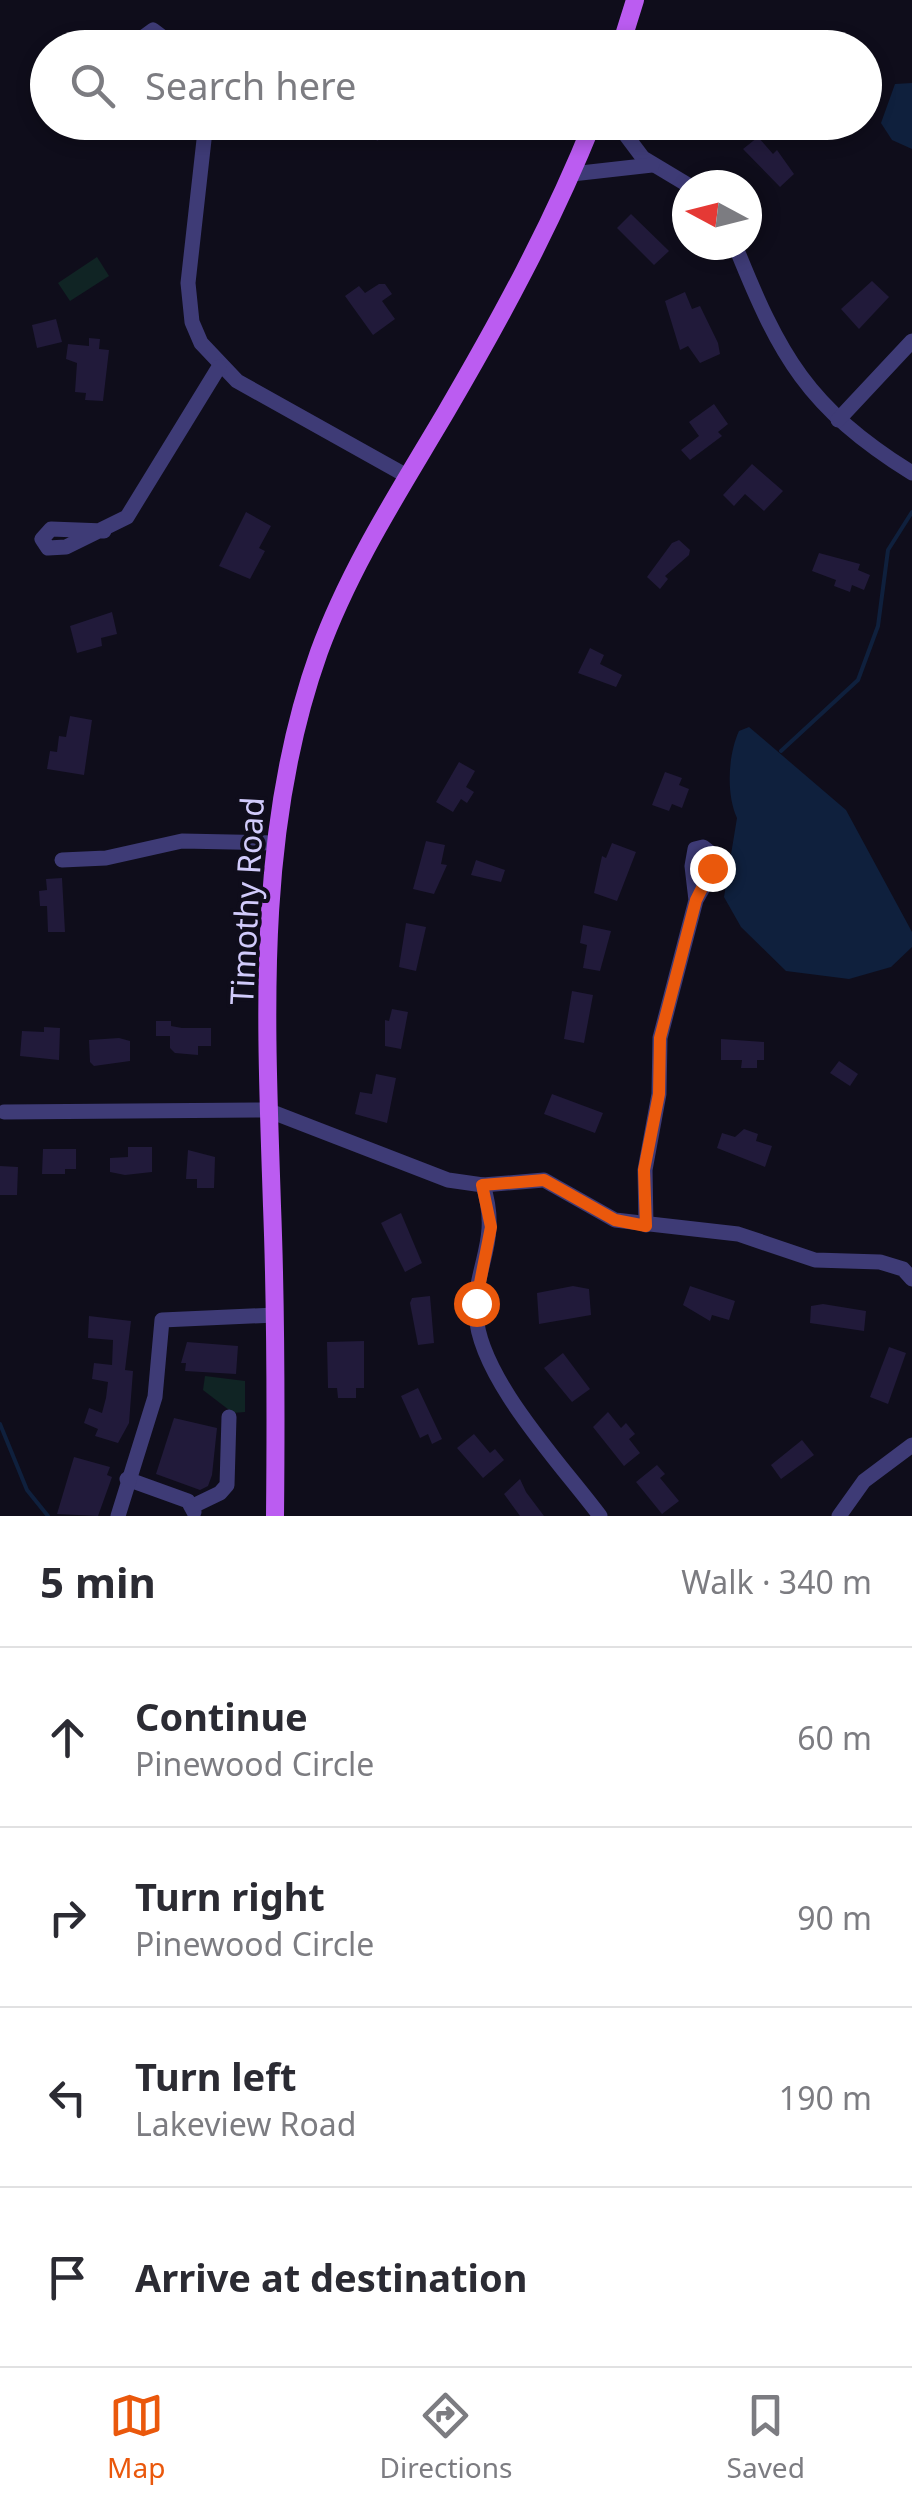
<!DOCTYPE html>
<html lang="en">
<head>
<meta charset="utf-8">
<style>
  :root { --surface:#fff; --page:#f2f2f3; --text:#2b2b33; --muted:#7c7c81; --line:#e1e1e2; --accent:#ea580c }
  body { margin:0; font-family:"Noto Sans",sans-serif; background:var(--page); color:var(--text) }
  .compass { position:absolute; left:672px; top:170px; width:90px; height:90px; border-radius:50%; background:var(--surface); box-shadow:0 5px 15px #0003; rotate:277deg }
  .stop { position:absolute; width:30px; height:30px; margin:-22px; border:8px solid #ea580c; border-radius:50%; background:#fff }
  .stop.end { background:#ea580c; border-color:#fff; box-shadow:0 2px 10px #0008 }
  .list { margin:0; padding:0; list-style:none }
  h2 { display:flex; justify-content:space-between; align-items:center; height:130px; margin:0; padding:0 40px; font-size:42px }
  h2 small { font-size:32px; font-weight:400; color:var(--muted) }
  .list li { display:grid; grid-template-columns:65px 1fr auto; gap:30px; align-items:center; box-sizing:border-box; height:180px; padding:0 40px; border-top:2px solid var(--line) }
  .list b { display:block; font-size:38px; white-space:nowrap }
  .list p { margin:0; font-size:32px; white-space:nowrap; color:var(--muted) }
  .list em { font-size:32px; font-style:normal; color:var(--muted) }
  .icon { flex:none; width:55px; height:55px; fill:none; stroke:currentColor; stroke-width:2; stroke-linecap:round; stroke-linejoin:round }
  .map { position:relative; flex:none; width:912px; height:1516px; overflow:hidden }
  .search { position:absolute; background:var(--surface); box-shadow:0 5px 15px #0003; left:30px; right:30px; top:30px; height:110px; display:flex; align-items:center; gap:25px; box-sizing:border-box; padding:0 35px; border-radius:55px; color:var(--muted); font-size:38px }
  .sheet { height:850px; background:var(--surface) }
  nav { display:flex; justify-content:space-around; align-items:center; box-sizing:border-box; height:140px; border-top:2px solid var(--line); background:var(--surface); font-size:28px; color:var(--muted) }
  nav a { display:grid; justify-items:center; gap:5px }
  nav .on { color:var(--accent) }
  .map>svg:first-child { display:block }
</style>
</head>
<body>
<div class="map">
<svg width="912" height="1516" viewBox="0 0 912 1516">
  <rect width="100%" height="100%" fill="#0f0d1b"/>
  <g fill="#102424">
    <path d="M97,257L109,276L70,301L58,283Z"/>
    <path d="M205,1376L245,1381V1412L233,1413L203,1390Z"/>
  </g>
  <g fill="#0f203d">
    <path d="M912,83V149L892,140L881,123L895,84Z"/>
    <path d="M749,727L846,810L912,932V947L891,967L849,979L786,971L741,927L724,897L737,818C726,794 728,755 739,731Z"/>
  </g>
  <g fill="none" stroke-linecap="round" stroke-linejoin="round">
    <g stroke="#0f203d" stroke-width="4">
      <path d="M781,751L858,680L878,626L888,550L912,512"/>
      <path d="M0,1424L27,1490L48,1516"/>
    </g>
  </g>
  <g fill="#211a3a">
    <path d="M367,122H410L377,141Z"/>
    <path d="M758,137L773,154L777,150L794,174L780,187L743,149Z"/>
    <path d="M631,214L669,251L654,265L617,228Z"/>
    <path d="M872,281L889,297L859,329L841,309Z"/>
    <path d="M379,284H385L392,294L382,301L395,319L373,335L345,296L359,286L365,293Z"/>
    <path d="M685,292L692,309L700,306L718,343L720,354L700,363L688,346L680,350L665,301Z"/>
    <path d="M56,319L62,342L37,348L32,325Z"/>
    <path d="M89,338L100,339L99,349L109,350L103,401L85,400L86,393L75,392L77,363L66,359L68,344L89,346Z"/>
    <path d="M714,404L728,424L718,432L722,436L690,460L681,450L699,436L689,422Z"/>
    <path d="M752,464L783,491L764,511L745,494L734,506L723,495Z"/>
    <path d="M246,512L271,526L259,548L265,551L250,579L219,566Z"/>
    <path d="M679,540L690,550L689,555L665,576L668,579L660,589L647,577L672,543Z"/>
    <path d="M819,553L860,564L858,570L870,575L864,590L852,585L850,592L834,586L836,580L812,571Z"/>
    <path d="M112,612L117,634L101,638L102,646L77,653L70,626Z"/>
    <path d="M590,648L604,655L600,664L622,675L616,687L578,673Z"/>
    <path d="M70,716L92,720L84,775L47,769L50,751L57,752L59,736L66,737Z"/>
    <path d="M459,762L475,771L466,787L474,792L467,803L461,799L453,812L436,802Z"/>
    <path d="M665,772L682,778L679,785L689,789L682,808L672,804L669,811L652,805Z"/>
    <path d="M426,841L445,845L441,864L447,865L434,894L413,889Z"/>
    <path d="M612,843L636,852L617,901L594,893L602,856L606,858Z"/>
    <path d="M476,860L505,870L501,882L471,875Z"/>
    <path d="M62,878L65,932H48L47,906H40L39,891L47,890L46,879Z"/>
    <path d="M406,923L426,927L416,971L399,967Z"/>
    <path d="M583,925L611,931L600,971L583,968L587,945L580,943Z"/>
    <path d="M572,991L593,995L584,1043L564,1039Z"/>
    <path d="M392,1009L408,1012L401,1049L385,1046V1020L389,1021Z"/>
    <path d="M156,1021H171V1026L182,1028H211V1046H198V1055L175,1053L170,1048V1036H156Z"/>
    <path d="M44,1027L60,1028L59,1060L20,1056L22,1031L44,1032Z"/>
    <path d="M119,1038L130,1041V1061L94,1066L90,1062L89,1040Z"/>
    <path d="M721,1039L764,1042V1060H757V1068H741L742,1060H721Z"/>
    <path d="M839,1061L858,1074L850,1086L830,1073Z"/>
    <path d="M376,1074L396,1078L387,1123L355,1114L360,1092L372,1094Z"/>
    <path d="M552,1094L603,1113L595,1133L544,1114Z"/>
    <path d="M744,1129L758,1134L756,1141L772,1146L765,1167L717,1148L722,1133L735,1137Z"/>
    <path d="M128,1147H152V1172L125,1175L110,1172V1158L128,1157Z"/>
    <path d="M43,1149H76V1169H65V1174H42Z"/>
    <path d="M188,1150L215,1157L214,1188H197V1179H186Z"/>
    <path d="M0,1166L18,1167L17,1195H0Z"/>
    <path d="M401,1213L422,1263L405,1272L381,1223Z"/>
    <path d="M573,1286L589,1289L591,1315L539,1324L537,1293Z"/>
    <path d="M690,1286L735,1301L729,1320L712,1315L710,1321L683,1305Z"/>
    <path d="M430,1296L434,1343L418,1345L410,1303L412,1298Z"/>
    <path d="M823,1304L866,1311L864,1331L810,1323L811,1306Z"/>
    <path d="M89,1316L131,1321L125,1370L133,1371L129,1423L118,1443L95,1436L98,1429L84,1423L89,1408L102,1413L106,1398L108,1382L92,1379L94,1363L112,1365L113,1340L88,1338Z"/>
    <path d="M364,1341V1388H356V1398H338L337,1388H328L327,1342Z"/>
    <path d="M187,1342L238,1346L236,1374L185,1371L186,1363H181Z"/>
    <path d="M889,1347L906,1353L888,1404L870,1397Z"/>
    <path d="M563,1353L590,1389L572,1402L544,1368Z"/>
    <path d="M418,1388L442,1439L432,1444L428,1434L420,1438L401,1396Z"/>
    <path d="M608,1412L621,1428L626,1423L635,1434L629,1439L640,1453L624,1466L593,1427Z"/>
    <path d="M174,1418L217,1428L212,1475L208,1486L200,1490L156,1474Z"/>
    <path d="M474,1434L490,1453L495,1449L504,1460L483,1478L457,1448Z"/>
    <path d="M802,1440L814,1455L781,1479L771,1465Z"/>
    <path d="M74,1457L110,1467L107,1475L112,1477L98,1516L57,1514Z"/>
    <path d="M657,1465L665,1474L660,1478L679,1501L662,1514L636,1482Z"/>
    <path d="M520,1479L526,1492L544,1516H520L504,1494Z"/>
  </g>
  <g fill="none" stroke-linecap="round" stroke-linejoin="round">
    <g stroke="#3e3b76" stroke-width="15">
      <path d="M146,48L142,38L153,30L177,48"/>
      <path d="M206,122L188,283L192,322L201,343L237,381L407,476"/>
      <path d="M616,122L643,158L688,185"/>
      <path d="M572,174L652,165"/>
      <path d="M735,245C780,357 807,407 912,473"/>
      <path d="M838,420L912,341"/>
      <path d="M104,531L51,529L42,539L48,548L66,547L127,517L219,367"/>
      <path d="M62,860L106,858L182,841L274,843"/>
      <path d="M4,1112L267,1110L448,1180L483,1185L544,1180L615,1220L738,1234L815,1260L880,1262L903,1269L912,1279"/>
      <path d="M483,1185C501,1242 474,1264 476,1314C479,1378 562,1465 600,1516"/>
      <path d="M646,1225L645,1170L659,1094L660,1038L696,900L709,877L712,854L703,847L695,849L692,866L696,900"/>
      <path d="M127,1479L188,1501L194,1512"/>
      <path d="M193,1506L220,1493L227,1485L229,1417"/>
      <path d="M118,1516L155,1397L162,1320L275,1315"/>
      <path d="M839,1516L864,1481L912,1445"/>
    </g>
    <g stroke="#bb5cf1" stroke-width="18">
      <path d="M620,48L635,0"/>
      <path d="M275,1516C276,1413 276,1309 272,1206C266,1020 255,831 319,652C350,567 400,490 446,412C501,318 552,224 593,122"/>
    </g>
  </g>
  <g fill="none" stroke-linecap="round" stroke-linejoin="round">
    <path stroke="#ea580c" stroke-width="12" d="M476,1303L491,1227L482,1185L544,1180L615,1220L646,1226L644,1170L659,1094L660,1038L696,900L712,868"/>
  </g>
  <g text-anchor="middle" dominant-baseline="central" stroke-width="8" stroke-linejoin="round" paint-order="stroke">
    <g font-size="32" fill="#d1cbfb" stroke="#0f0d1b">
      <text transform="translate(246 901) rotate(-87)">Timothy Road</text>
    </g>
  </g>
</svg>
<svg class="compass" viewBox="-18 -18 36 36"><path d="M0-13l5 13h-10z" fill="#e53935"/><path d="M0 13l5-13h-10z" fill="#7c7c81"/></svg>
<div class="stop" style="left:476px;top:1303px"></div>
<div class="stop end" style="left:712px;top:868px"></div>
<div class="search"><svg class="icon" aria-label="search" viewBox="0 0 24 24"><circle cx="10" cy="10" r="6"/><path d="M15 15l6 6"/></svg>Search here</div>
</div>
<section class="sheet">
<h2>5 min<small>Walk · 340 m</small></h2>
<ul class="list">
<li><svg class="icon" aria-label="ahead" viewBox="0 0 24 24"><path d="M12 20V5M6 11l6-6 6 6"/></svg><div><b>Continue</b><p>Pinewood Circle</p></div><em>60 m</em></li>
<li><svg class="icon" aria-label="right" viewBox="0 0 24 24"><path d="M7 20v-9h11M14 6l5 5-5 5"/></svg><div><b>Turn right</b><p>Pinewood Circle</p></div><em>90 m</em></li>
<li><svg class="icon" aria-label="left" viewBox="0 0 24 24"><path d="M17 20v-9H6M10 6l-5 5 5 5"/></svg><div><b>Turn left</b><p>Lakeview Road</p></div><em>190 m</em></li>
<li><svg class="icon" aria-label="arrive" viewBox="0 0 24 24"><path d="M6 21V4h12l-3 4 3 4H6"/></svg><div><b>Arrive at destination</b></div></li>
</ul>
</section>
<nav>
<a class="on"><svg class="icon" aria-label="map" viewBox="0 0 24 24"><path d="M3 6l6-2 6 2 6-2v14l-6 2-6-2-6 2zM9 4v14M15 6v14"/></svg>Map</a>
<a><svg class="icon" aria-label="directions" viewBox="0 0 24 24"><path d="M12 3l9 9-9 9-9-9zM9 14v-3h6M13 9l2 2-2 2"/></svg>Directions</a>
<a><svg class="icon" aria-label="saved" viewBox="0 0 24 24"><path d="M7 4h10v16l-5-4-5 4z"/></svg>Saved</a>
</nav>
</body>
</html>
